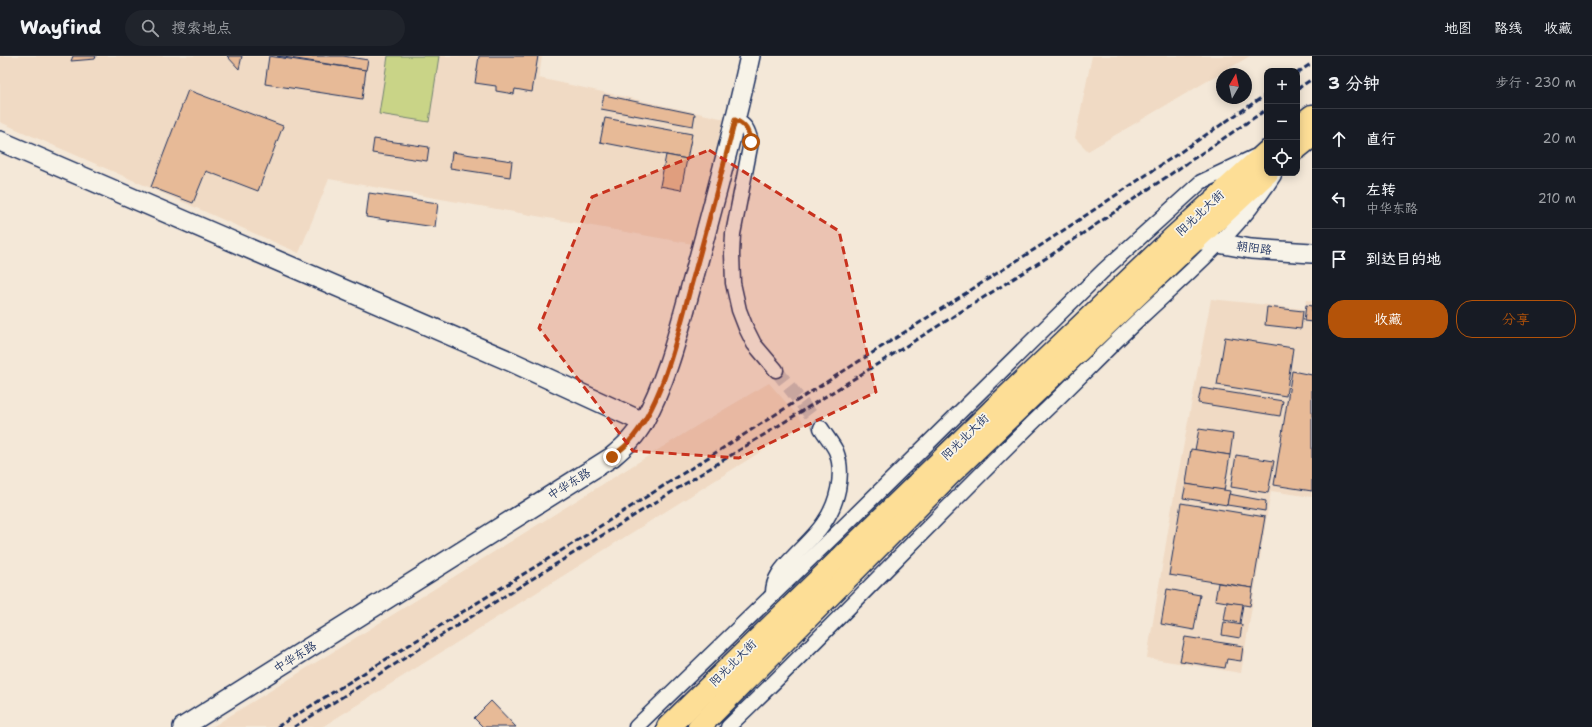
<!DOCTYPE html>
<html lang="zh">
<head>
<meta charset="utf-8">
<style>
  :root { --surface:#171b24; --page:#20242c; --text:#f1f3f6; --muted:#9ea1a6; --line:#363941; --accent:#b45309 }
  body { margin:0; font-family:"Shantell Sans","LXGW WenKai TC",sans-serif; background:var(--page); color:var(--text) }
  .controls { position:absolute; right:12px; top:12px; display:grid; overflow:hidden; border-radius:8px; box-shadow:0 2px 10px #0003 }
  .controls button { width:36px; height:36px; display:grid; place-items:center; padding:0; border:0; border-bottom:1px solid var(--line); background:var(--surface); color:var(--text); font:20px sans-serif }
  .compass { position:absolute; left:1216px; top:12px; width:36px; height:36px; border-radius:50%; background:var(--surface); box-shadow:0 2px 10px #0003; rotate:9deg }
  .stop { position:absolute; width:12px; height:12px; margin:-9px; border:3px solid #b45309; border-radius:50%; background:#fff }
  .stop.end { background:#b45309; border-color:#fff; box-shadow:0 1px 4px #0008 }
  .list { margin:0; padding:0; list-style:none }
  h2 { display:flex; justify-content:space-between; align-items:center; height:52px; margin:0; padding:0 16px; font-size:17px }
  h2 small { font-size:13px; font-weight:400; color:var(--muted) }
  .list li { display:grid; grid-template-columns:26px 1fr auto; gap:12px; align-items:center; box-sizing:border-box; height:60px; padding:0 16px; border-top:1px solid var(--line) }
  .list b { display:block; font-size:15px; white-space:nowrap }
  .list p { margin:0; font-size:13px; white-space:nowrap; color:var(--muted) }
  .list em { font-size:13px; font-style:normal; color:var(--muted) }
  .actions { display:flex; gap:8px; padding:12px 16px }
  .actions a { flex:1; padding:9px 0; border:1px solid var(--accent); border-radius:16px; text-align:center; font-size:14px; color:var(--accent) }
  .actions .main { background:var(--accent); color:#fff }
  .icon { flex:none; width:22px; height:22px; fill:none; stroke:currentColor; stroke-width:2; stroke-linecap:round; stroke-linejoin:round }
  .map { position:relative; flex:none; width:1312px; height:671px; overflow:hidden }
  header { display:flex; align-items:center; gap:24px; box-sizing:border-box; height:56px; padding:0 20px; background:var(--surface); border-bottom:1px solid var(--line) }
  header strong { font-size:19px }
  nav { display:flex; gap:22px; margin-inline-start:auto; font-size:14px }
  .search { width:280px; height:36px; background:var(--page); display:flex; align-items:center; gap:10px; box-sizing:border-box; padding:0 14px; border-radius:22px; color:var(--muted); font-size:15px }
  main { display:flex }
  aside { flex:1; background:var(--surface) }
  .map>svg:first-child { display:block }
</style>
</head>
<body>
<header>
<strong>Wayfind</strong>
<div class="search"><svg class="icon" aria-label="search" viewBox="0 0 24 24"><circle cx="10" cy="10" r="6"/><path d="M15 15l6 6"/></svg>搜索地点</div>
<nav><a>地图</a><a>路线</a><a>收藏</a></nav>
</header>
<main>
<div class="map">
<svg width="1312" height="671" viewBox="0 0 1312 671">
  <rect width="100%" height="100%" fill="#f4e8d8"/>
  <filter id="ink" filterUnits="userSpaceOnUse"><feTurbulence type="fractalNoise" baseFrequency=".025" numOctaves="2"/><feDisplacementMap in="SourceGraphic" scale="8" xChannelSelector="R" yChannelSelector="G"/><feConvolveMatrix kernelMatrix="1 2 1 2 8 2 1 2 1" color-interpolation-filters="sRGB"/></filter>
  <g filter="url(#ink)">
    <g fill="#f0dac4">
      <path d="M0,0H542L539,22L725,63L693,188L329,123L299,197L0,66Z"/>
      <path d="M1092,0H1250L1088,95L1075,82Z"/>
      <path d="M1211,243L1305,253L1306,244L1312,245V441L1271,435L1241,617L1147,602L1172,451Z"/>
      <path d="M769,327L805,368L322,671H212L698,369Z"/>
    </g>
    <path fill="#c9d487" stroke="#728272" d="M388,0H439L429,66L379,58Z"/>
    <g fill="#e7ba97" stroke="#1b2f5e">
      <path d="M73,0H96L95,3L71,5Z"/>
      <path d="M227,0H242L239,13Z"/>
      <path d="M269,0L366,14L362,43L265,28Z"/>
      <path d="M277,0H343L368,4L366,14Z"/>
      <path d="M479,0H538L532,36L515,33L514,38L496,35V30L475,27Z"/>
      <path d="M188,34L283,70L258,135L206,115L193,147L151,131Z"/>
      <path d="M604,39L695,58L693,70L601,53Z"/>
      <path d="M605,62L692,78L687,103L600,86Z"/>
      <path d="M374,83L429,91L427,105L372,97Z"/>
      <path d="M452,96L512,105L510,121L450,112Z"/>
      <path d="M666,99L687,103L681,134L660,130Z"/>
      <path d="M369,137L438,147L435,171L366,161Z"/>
      <path d="M1306,249L1312,250V266L1304,265Z"/>
      <path d="M1267,251L1303,255L1301,273L1265,269Z"/>
      <path d="M1225,281L1293,292L1286,340L1217,329Z"/>
      <path d="M1292,315L1312,319V435L1274,429Z"/>
      <path d="M1201,332L1283,345L1280,360L1198,347Z"/>
      <path d="M1199,373L1233,378L1230,399L1195,394Z"/>
      <path d="M1191,393L1230,399L1224,435L1186,428Z"/>
      <path d="M1236,399L1274,405L1268,437L1231,431Z"/>
      <path d="M1186,428L1230,435L1227,449L1183,442Z"/>
      <path d="M1229,438L1266,445L1265,455L1227,449Z"/>
      <path d="M1181,447L1265,461L1253,532L1169,519Z"/>
      <path d="M1218,527L1253,532L1250,550L1215,544Z"/>
      <path d="M1167,533L1200,539L1194,574L1161,568Z"/>
      <path d="M1227,546L1243,548L1240,567L1224,564Z"/>
      <path d="M1224,566L1242,569L1240,582L1222,579Z"/>
      <path d="M1185,581L1243,590L1241,605L1227,603L1225,612L1180,605Z"/>
      <path d="M491,645L516,671H483L474,662Z"/>
    </g>
    <g fill="none" stroke-linecap="round" stroke-linejoin="round">
      <path stroke="#c9c3c0" stroke-width="14" stroke-dasharray="14 7" stroke-linecap="butt" d="M776,314L821,372"/>
      <g stroke="#1b2f5e" stroke-width="17">
        <g id="street">
          <path d="M735,64C746,69 748,74 751,86L733,178L732,198L733,227L739,254L746,272L754,288L776,314"/>
          <path d="M773,539C772,523 783,511 794,500C803,490 815,480 823,468C837,449 845,418 836,395C832,387 826,380 821,372"/>
          <path d="M636,671L839,475L1103,215L1201,126L1254,101"/>
          <path d="M728,671C837,567 940,456 1049,351C1080,321 1110,290 1141,261C1189,216 1239,175 1274,119"/>
        </g>
      </g>
      <g stroke="#1b2f5e" stroke-width="22">
        <g id="secondary">
          <path d="M0,85L512,306L643,366"/>
          <path d="M1196,183L1251,193L1312,197"/>
          <path d="M183,671L612,401C625,390 636,380 644,365C669,320 680,269 694,220C714,147 734,74 750,0"/>
        </g>
      </g>
      <g stroke="#1b2f5e" stroke-width="25">
        <g id="highway">
          <path d="M1297,72L1312,60"/>
          <path d="M1297,92L1312,80"/>
          <path d="M668,671L995,352L1173,182L1267,96"/>
          <path d="M699,671L951,417L1184,194L1267,117"/>
        </g>
      </g>
      <use href="#street" stroke="#f7f3e8" stroke-width="14"/>
      <use href="#secondary" stroke="#f7f3e8" stroke-width="19"/>
      <use href="#highway" stroke="#fdde96" stroke-width="22"/>
      <g stroke="#1b2f5e" stroke-width="3" stroke-dasharray="6 3" stroke-linecap="butt">
        <path d="M1297,17L1312,7"/>
        <path d="M1297,33L1312,23"/>
        <path d="M277,671L588,478L1043,188L1267,38"/>
        <path d="M294,671L860,319L1051,199L1267,53"/>
      </g>
    </g>
  </g>
  <g fill="none" stroke-linecap="round" stroke-linejoin="round" filter="url(#ink)">
    <path stroke="#b45309" stroke-width="5" d="M612,401C617,396 624,392 628,387C665,347 679,271 694,219C708,168 722,116 735,64C746,69 748,74 751,86"/>
  </g>
  <path fill="#c8321e" fill-opacity="0.2" stroke="#c8321e" stroke-width="3" stroke-dasharray="8 5" stroke-linejoin="round" d="M709,94L839,175L876,336L739,402L633,395L539,272L592,141Z"/>
  <g text-anchor="middle" dominant-baseline="central" stroke-width="3.5" stroke-linejoin="round" paint-order="stroke">
    <g font-size="12" fill="#1b2f5e" stroke="#f7f3e8">
      <text transform="translate(1200 157) rotate(-43)">阳光北大街</text>
      <text transform="translate(1254 192) rotate(7)">朝阳路</text>
      <text transform="translate(965 381) rotate(-44)">阳光北大街</text>
      <text transform="translate(569 428) rotate(-32)">中华东路</text>
      <text transform="translate(295 601) rotate(-32)">中华东路</text>
      <text transform="translate(733 607) rotate(-45)">阳光北大街</text>
    </g>
  </g>
</svg>
<div class="controls">
<button>+</button>
<button>−</button>
<button><svg class="icon" aria-label="locate" viewBox="0 0 24 24"><circle cx="12" cy="12" r="6"/><path d="M12 2v4M12 18v4M2 12h4M18 12h4"/></svg></button>
</div>
<svg class="compass" viewBox="-18 -18 36 36"><path d="M0-13l5 13h-10z" fill="#e53935"/><path d="M0 13l5-13h-10z" fill="#9ea1a6"/></svg>
<div class="stop" style="left:751px;top:86px"></div>
<div class="stop end" style="left:612px;top:401px"></div>
</div>
<aside>
<h2>3 分钟<small>步行 · 230 m</small></h2>
<ul class="list">
<li><svg class="icon" aria-label="ahead" viewBox="0 0 24 24"><path d="M12 20V5M6 11l6-6 6 6"/></svg><div><b>直行</b></div><em>20 m</em></li>
<li><svg class="icon" aria-label="left" viewBox="0 0 24 24"><path d="M17 20v-9H6M10 6l-5 5 5 5"/></svg><div><b>左转</b><p>中华东路</p></div><em>210 m</em></li>
<li><svg class="icon" aria-label="arrive" viewBox="0 0 24 24"><path d="M6 21V4h12l-3 4 3 4H6"/></svg><div><b>到达目的地</b></div></li>
</ul>
<div class="actions"><a class="main">收藏</a><a>分享</a></div>
</aside>
</main>
</body>
</html>
